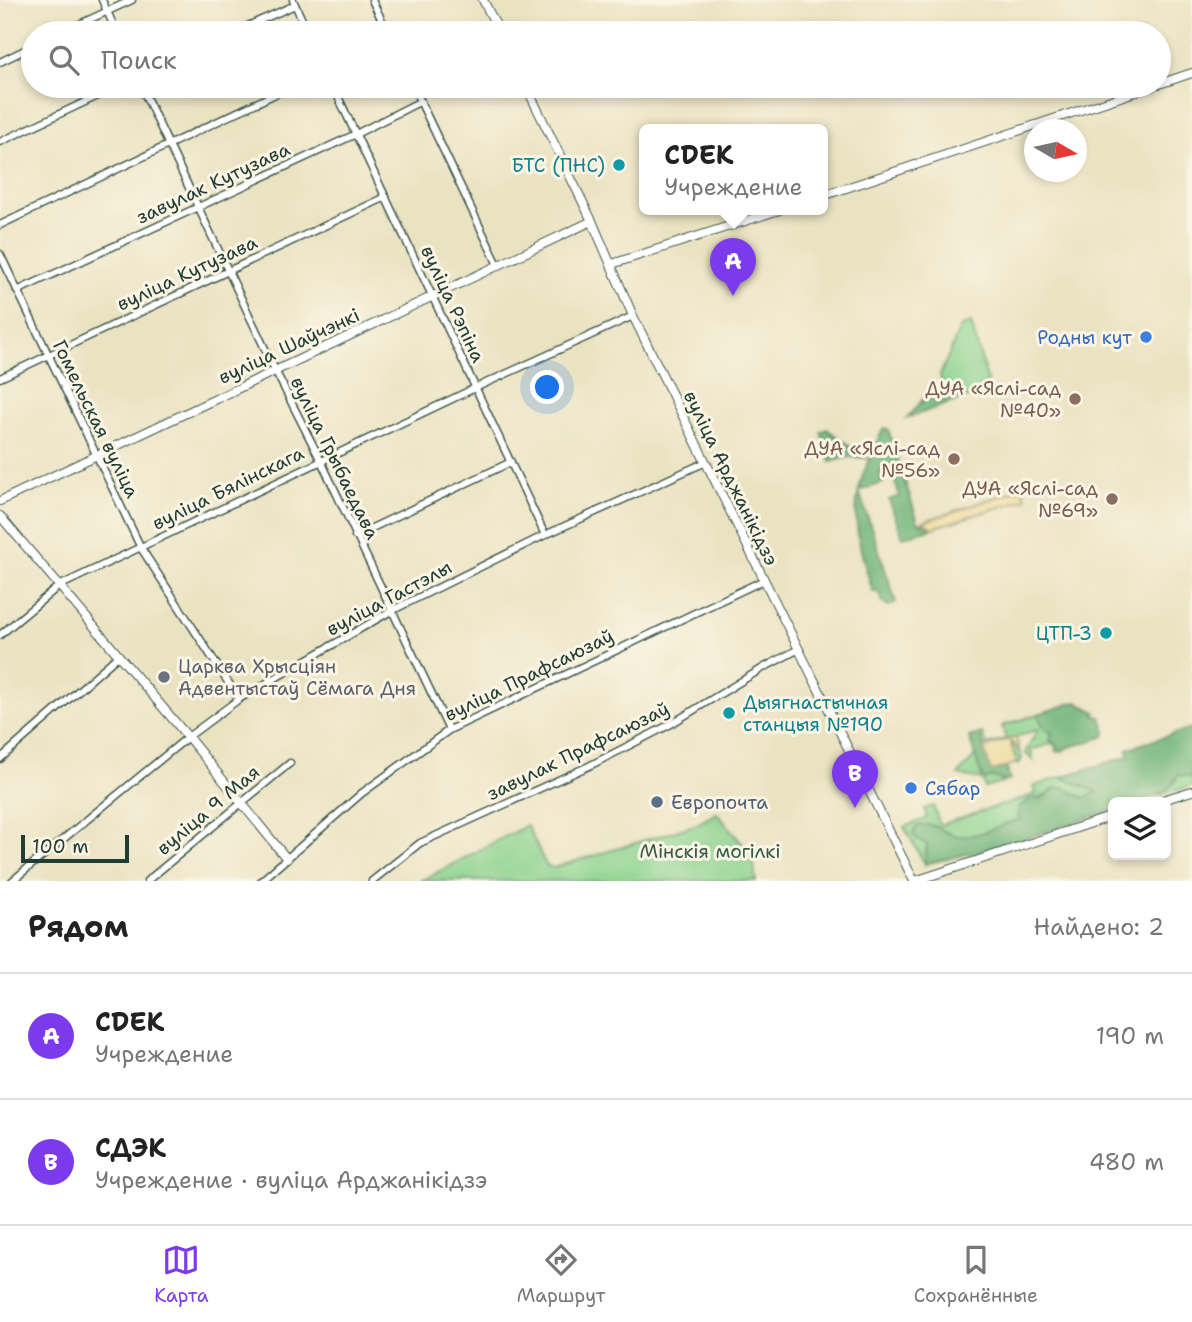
<!DOCTYPE html>
<html lang="ru">
<head>
<meta charset="utf-8">
<style>
  :root { --surface:#fff; --page:#f6f6f6; --text:#222; --muted:#767676; --line:#e0e0e0; --accent:#7c3aed }
  body { margin:0; font-family:"Shantell Sans",sans-serif; background:var(--page); color:var(--text) }
  .controls { position:absolute; right:21px; bottom:21px; display:grid; overflow:hidden; border-radius:10px; box-shadow:0 4px 10px #0003 }
  .controls button { width:63px; height:63px; display:grid; place-items:center; padding:0; border:0; border-bottom:2px solid var(--line); background:var(--surface); color:var(--text); font:35px sans-serif }
  .compass { position:absolute; left:1024px; top:119px; width:63px; height:63px; border-radius:50%; background:var(--surface); box-shadow:0 4px 10px #0003; rotate:99deg }
  .scale { position:absolute; left:21px; bottom:18px; width:108px; box-sizing:border-box; padding-left:7px; border:4px solid #1f3d34; border-top:0; font-size:19px; line-height:24px; white-space:nowrap; color:#1f3d34; -webkit-text-stroke:5px #fcf5e5; paint-order:stroke }
  .you { position:absolute; left:548px; top:388px; width:24px; height:24px; margin:-18px; border:5px solid #fff; border-radius:50%; background:#1a73e8; box-shadow:0 0 0 10px #1a73e833 }
  .badge { display:grid; place-items:center; width:46px; height:46px; border-radius:50%; background:var(--accent); color:#fff; font-size:23px; font-weight:700 }
  .pin { position:absolute; translate:-50% -58px; filter:drop-shadow(0 2px 4px #0008) }
  .pin::after { content:''; position:absolute; top:37px; width:24px; height:21px; background:inherit; clip-path:polygon(0 0,100% 0,50% 100%) }
  .popup { position:absolute; left:639px; top:124px; width:189px; height:91px; box-sizing:border-box; display:grid; place-content:center; border-radius:10px; background:var(--surface); filter:drop-shadow(0 2px 5px #0005); font-size:23px; white-space:nowrap; color:var(--muted) }
  .popup b { font-size:26px; color:var(--text) }
  .popup::after { content:''; position:absolute; left:50%; top:100%; margin-left:-14px; border:14px solid transparent; border-top-color:var(--surface) }
  .list { margin:0; padding:0; list-style:none }
  h2 { display:flex; justify-content:space-between; align-items:center; height:91px; margin:0; padding:0 28px; font-size:30px }
  h2 small { font-size:23px; font-weight:400; color:var(--muted) }
  .list li { display:grid; grid-template-columns:46px 1fr auto; gap:21px; align-items:center; box-sizing:border-box; height:126px; padding:0 28px; border-top:2px solid var(--line) }
  .list b { display:block; font-size:26px; white-space:nowrap }
  .list p { margin:0; font-size:23px; white-space:nowrap; color:var(--muted) }
  .list em { font-size:23px; font-style:normal; color:var(--muted) }
  .icon { flex:none; width:38px; height:38px; fill:none; stroke:currentColor; stroke-width:2; stroke-linecap:round; stroke-linejoin:round }
  .map { position:relative; flex:none; width:1192px; height:881px; overflow:hidden }
  .search { position:absolute; background:var(--surface); box-shadow:0 4px 10px #0003; left:21px; right:21px; top:21px; height:77px; display:flex; align-items:center; gap:18px; box-sizing:border-box; padding:0 24px; border-radius:38px; color:var(--muted); font-size:26px }
  .sheet { height:343px; background:var(--surface) }
  nav { display:flex; justify-content:space-around; align-items:center; box-sizing:border-box; height:98px; border-top:2px solid var(--line); background:var(--surface); font-size:19px; color:var(--muted) }
  nav a { display:grid; justify-items:center; gap:4px }
  nav .on { color:var(--accent) }
  .map>svg:first-child { display:block }
</style>
</head>
<body>
<div class="map">
<svg width="1192" height="881" viewBox="0 0 1192 881">
  <rect width="100%" height="100%" fill="#fcf5e5"/>
  <filter id="ink" filterUnits="userSpaceOnUse"><feTurbulence type="fractalNoise" baseFrequency=".0143" numOctaves="2"/><feDisplacementMap in="SourceGraphic" scale="14" xChannelSelector="R" yChannelSelector="G"/><feConvolveMatrix kernelMatrix="1 2 1 2 8 2 1 2 1" color-interpolation-filters="sRGB"/></filter>
  <filter id="wash" filterUnits="userSpaceOnUse"><feTurbulence type="fractalNoise" baseFrequency=".00686" numOctaves="4" result="noise"/><feDisplacementMap in="SourceGraphic" scale="28" xChannelSelector="R" yChannelSelector="G"/><feGaussianBlur stdDeviation="1.57" result="paint"/><feColorMatrix in="noise" values="0 0 0 0 0 0 0 0 0 0 0 0 0 0 0 0 0 1.4 0 .05"/><feComposite in="paint" operator="in"/></filter>
  <g filter="url(#wash)">
    <rect width="100%" height="100%" fill="#eae3c2"/>
    <g fill="#89d18c" stroke="#548760" stroke-width="2">
      <path d="M971,323L988,382L971,396L961,399L960,395H950L948,390H944L941,386L934,387L942,382L940,375L961,326Z"/>
      <path d="M1038,714L1043,727L1052,733L1051,741L1064,750L1057,752L1054,743L1031,750L1033,760L1025,753L1038,729L1010,739L1019,750L1022,759L1018,765L1009,739L984,748L979,734L982,733L987,745L1006,739L1002,726Z"/>
      <path d="M975,756C986,769 992,780 1010,780L985,788L983,780L958,775Z"/>
      <path d="M1178,775L1192,777V786L1156,796L1174,783Z"/>
      <path d="M1061,777L1099,792L1084,798L1065,788C1049,795 1033,798 1019,807L1021,819C1002,825 980,837 959,836C942,835 937,819 916,827L918,840L927,844L925,864L904,827L927,818L924,809L933,806L940,825L1036,794L1034,786Z"/>
      <path d="M717,813L753,857L756,881H421L527,825L544,861L547,866L553,868L695,825Z"/>
    </g>
    <g fill="#6eb378" stroke="#467856" stroke-width="2">
      <path d="M941,386L944,390H948L950,395H960L961,399L907,418L934,387Z"/>
      <path d="M884,428L888,429L918,522L933,528L903,537L889,500L900,496L890,469L879,473L883,483L859,491L896,602L889,606L882,603L879,592H873C850,518 848,498 884,428Z"/>
      <path d="M827,429L866,458L848,457L831,462L821,432Z"/>
      <path d="M1076,702L1096,712L1094,715L1101,717L1106,732L1103,737L1060,750L1055,743L1050,741L1052,733L1043,727L1038,714Z"/>
      <path d="M1192,728V777L1178,775C1167,800 1137,802 1113,802V810L1002,846L925,864L927,844L918,840L913,834L916,827C937,819 942,835 959,836C979,837 1001,825 1020,819L1017,815L1019,807L1030,799L1043,798L1055,788H1065L1084,798L1098,792L1061,777L1129,756L1127,749Z"/>
      <path d="M979,734L991,771L1003,768L1007,769L1010,780H1000L993,777L983,780L969,737Z"/>
    </g>
    <g fill="#eeda9e" stroke="#868c69" stroke-width="2">
      <path d="M1023,488L1026,499L933,528L922,522Z"/>
      <path d="M1016,737L1019,750L1010,741L1017,763L991,772L984,748Z"/>
    </g>
  </g>
  <g filter="url(#ink)">
    <g fill="none" stroke-linecap="round" stroke-linejoin="round">
      <g stroke="#3d5649" stroke-width="9">
        <g id="street">
          <path d="M102,0L117,33"/>
          <path d="M293,0L308,33"/>
          <path d="M372,0L388,33"/>
          <path d="M60,33L132,0"/>
          <path d="M232,33L295,5"/>
          <path d="M0,62L33,46"/>
          <path d="M141,86L275,370L321,461L449,730"/>
          <path d="M333,86L545,535"/>
          <path d="M413,86L498,265"/>
          <path d="M0,142L119,86"/>
          <path d="M0,225L292,86"/>
          <path d="M0,254L141,548L239,699"/>
          <path d="M17,291L356,134L421,101"/>
          <path d="M0,378L386,197"/>
          <path d="M355,536L511,462"/>
          <path d="M0,635L59,586L475,388L633,316"/>
          <path d="M0,759L118,656"/>
          <path d="M12,881L188,737L239,699L391,611L545,535L706,462"/>
          <path d="M147,881L290,763"/>
          <path d="M261,881L362,793L449,730L764,580"/>
          <path d="M372,881L420,843L589,766L671,724L763,668L799,649"/>
        </g>
      </g>
      <g stroke="#3d5649" stroke-width="10">
        <g id="secondary">
          <path d="M483,0L500,33"/>
          <path d="M1159,84L1192,73"/>
          <path d="M526,86L592,221L633,316L914,881"/>
          <path d="M822,196L1153,86"/>
          <path d="M612,264L779,210"/>
          <path d="M0,501L592,221"/>
          <path d="M0,516L188,737L287,859"/>
          <path d="M1156,802L1192,791"/>
          <path d="M915,881L1113,816"/>
        </g>
      </g>
      <use href="#street" stroke="#fff" stroke-width="6"/>
      <use href="#secondary" stroke="#fff" stroke-width="8"/>
    </g>
  </g>
  <g fill="#0f9aa8" stroke="#fcf5e5" stroke-width="2.5">
    <circle cx="619" cy="165" r="7"/>
    <circle cx="1106" cy="633" r="7"/>
    <circle cx="729" cy="713" r="7"/>
  </g>
  <g fill="#3f7fe0" stroke="#fcf5e5" stroke-width="2.5">
    <circle cx="1146" cy="337" r="7"/>
    <circle cx="911" cy="788" r="7"/>
  </g>
  <g fill="#8d6e63" stroke="#fcf5e5" stroke-width="2.5">
    <circle cx="1075" cy="399" r="7"/>
    <circle cx="954" cy="459" r="7"/>
    <circle cx="1112" cy="499" r="7"/>
  </g>
  <circle fill="#6b7280" stroke="#fcf5e5" stroke-width="2.5" cx="164" cy="677" r="7"/>
  <circle fill="#5c6f8a" stroke="#fcf5e5" stroke-width="2.5" cx="657" cy="802" r="7"/>
  <g text-anchor="middle" dominant-baseline="central" stroke-width="6" stroke-linejoin="round" paint-order="stroke">
    <g font-size="19" fill="#0d838f" stroke="#fcf5e5" text-anchor="end">
      <text x="605" y="165">БТС (ПНС)</text>
      <text x="1092" y="633">ЦТП-3</text>
      <text x="743" y="702" text-anchor="start">Дыягнастычная<tspan x="743" dy="22">станцыя №190</tspan></text>
    </g>
    <g font-size="19" fill="#1f3d34" stroke="#fcf5e5">
      <text transform="translate(213 183) rotate(-25)">завулак Кутузава</text>
      <text transform="translate(187 273) rotate(-25)">вуліца Кутузава</text>
      <text transform="translate(453 304) rotate(65)">вуліца Рэпіна</text>
      <text transform="translate(289 346) rotate(-25)">вуліца Шаўчэнкі</text>
      <text transform="translate(96 419) rotate(64)">Гомельская вуліца</text>
      <text transform="translate(335 458) rotate(64)">вуліца Грыбаедава</text>
      <text transform="translate(731 478) rotate(64)">вуліца Арджанікідзэ</text>
      <text transform="translate(228 488) rotate(-26)">вуліца Бялінскага</text>
      <text transform="translate(389 598) rotate(-28)">вуліца Гастэлы</text>
      <text transform="translate(529 675) rotate(-26)">вуліца Прафсаюзаў</text>
      <text transform="translate(578 751) rotate(-26)">завулак Прафсаюзаў</text>
      <text transform="translate(208 810) rotate(-40)">вуліца 9 Мая</text>
    </g>
    <g font-size="19" fill="#366cbe" stroke="#fcf5e5" text-anchor="end">
      <text x="1132" y="337">Родны кут</text>
      <text x="925" y="788" text-anchor="start">Сябар</text>
    </g>
    <g font-size="19" fill="#785e54" stroke="#fcf5e5" text-anchor="end">
      <text x="1061" y="388">ДУА «Яслі-сад<tspan x="1061" dy="22">№40»</tspan></text>
      <text x="940" y="448">ДУА «Яслі-сад<tspan x="940" dy="22">№56»</tspan></text>
      <text x="1098" y="488">ДУА «Яслі-сад<tspan x="1098" dy="22">№69»</tspan></text>
    </g>
    <g font-size="19" fill="#5b616d" stroke="#fcf5e5" text-anchor="start">
      <text x="178" y="666">Царква Хрысціян<tspan x="178" dy="22">Адвентыстаў Сёмага Дня</tspan></text>
    </g>
    <g font-size="19" fill="#4e5e75" stroke="#fcf5e5" text-anchor="start">
      <text x="671" y="802">Европочта</text>
    </g>
    <g font-size="19" fill="#345b46" stroke="#fcf5e5">
      <text x="710" y="851">Мінскія могілкі</text>
    </g>
  </g>
</svg>
<div class="controls">
<button><svg class="icon" aria-label="layers" viewBox="0 0 24 24"><path d="M12 4l9 5-9 5-9-5zM3 14l9 5 9-5"/></svg></button>
</div>
<svg class="compass" viewBox="-18 -18 36 36"><path d="M0-13l5 13h-10z" fill="#e53935"/><path d="M0 13l5-13h-10z" fill="#767676"/></svg>
<div class="scale">100 m</div>
<div class="you"></div>
<div class="pin badge" style="left:733px;top:296px">A</div>
<div class="popup"><b>CDEK</b>Учреждение</div>
<div class="pin badge" style="left:855px;top:808px">B</div>
<div class="search"><svg class="icon" aria-label="search" viewBox="0 0 24 24"><circle cx="10" cy="10" r="6"/><path d="M15 15l6 6"/></svg>Поиск</div>
</div>
<section class="sheet">
<h2>Рядом<small>Найдено: 2</small></h2>
<ul class="list">
<li><span class="badge">A</span><div><b>CDEK</b><p>Учреждение</p></div><em>190 m</em></li>
<li><span class="badge">B</span><div><b>СДЭК</b><p>Учреждение · вуліца Арджанікідзэ</p></div><em>480 m</em></li>
</ul>
</section>
<nav>
<a class="on"><svg class="icon" aria-label="map" viewBox="0 0 24 24"><path d="M3 6l6-2 6 2 6-2v14l-6 2-6-2-6 2zM9 4v14M15 6v14"/></svg>Карта</a>
<a><svg class="icon" aria-label="directions" viewBox="0 0 24 24"><path d="M12 3l9 9-9 9-9-9zM9 14v-3h6M13 9l2 2-2 2"/></svg>Маршрут</a>
<a><svg class="icon" aria-label="saved" viewBox="0 0 24 24"><path d="M7 4h10v16l-5-4-5 4z"/></svg>Сохранённые</a>
</nav>
</body>
</html>
